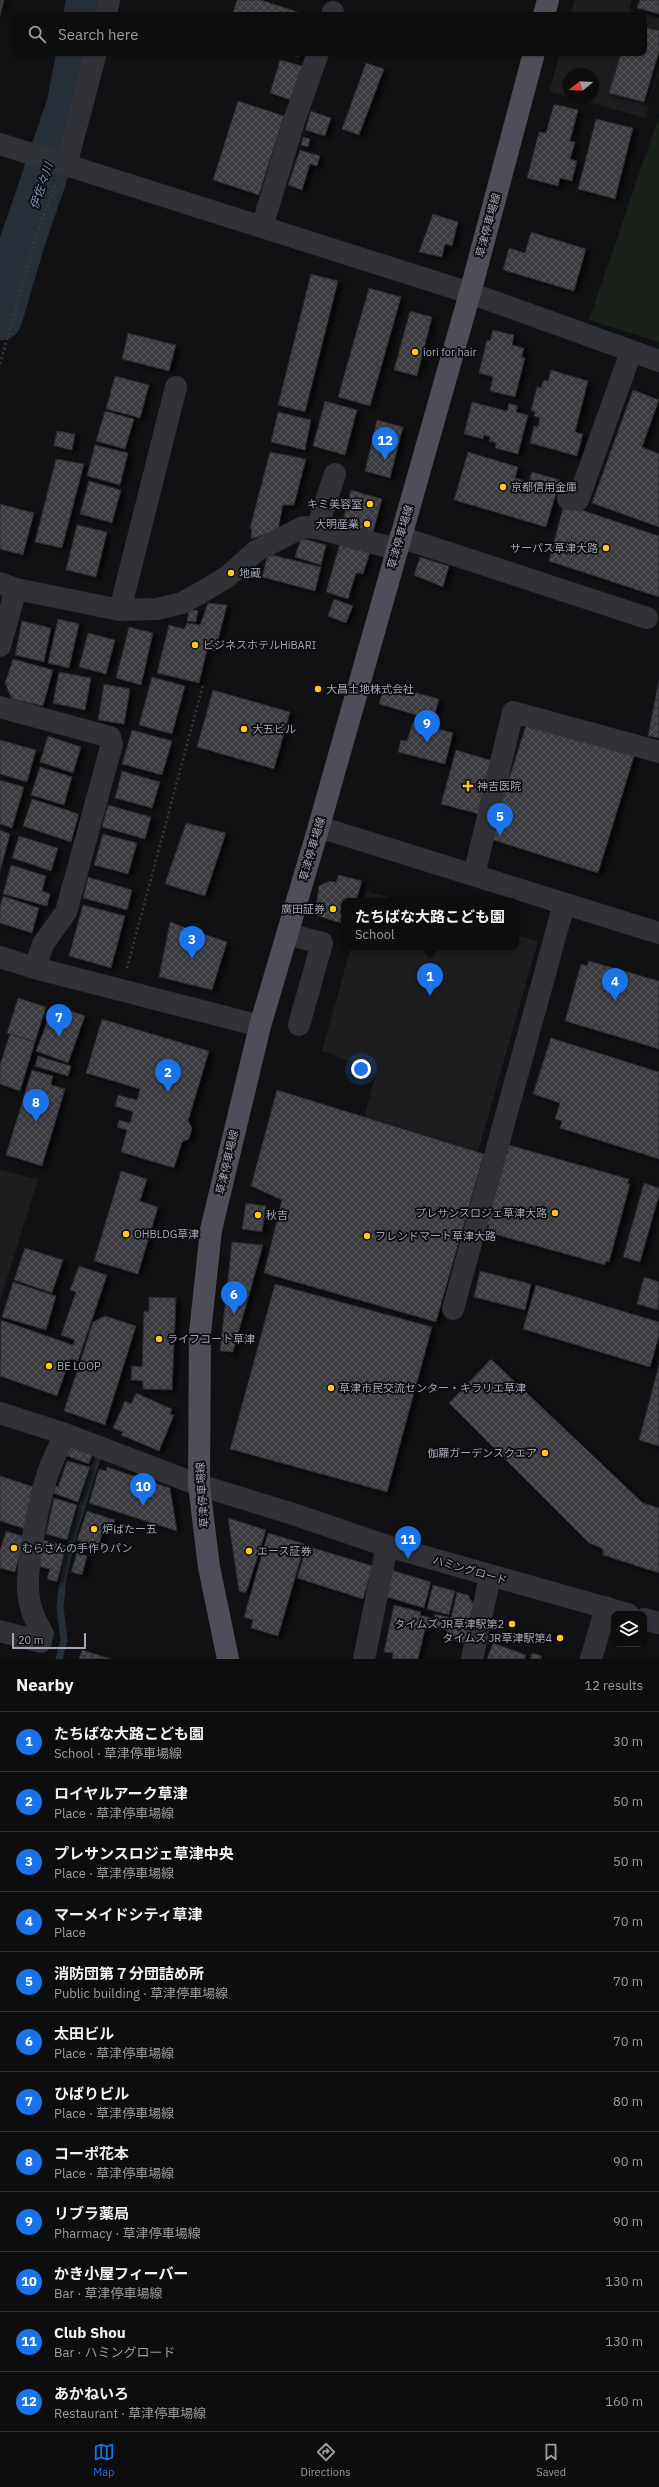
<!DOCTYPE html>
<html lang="en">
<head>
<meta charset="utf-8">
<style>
  :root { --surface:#0d0d0e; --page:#161617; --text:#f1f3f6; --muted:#9a9c9e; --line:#2d2d2e; --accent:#1a73e8 }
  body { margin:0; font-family:"IBM Plex Sans","Noto Sans JP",sans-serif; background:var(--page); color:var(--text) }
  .controls { position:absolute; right:12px; bottom:12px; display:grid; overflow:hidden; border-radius:8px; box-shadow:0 1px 3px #0004 }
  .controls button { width:36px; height:36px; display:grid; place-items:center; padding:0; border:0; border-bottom:1px solid var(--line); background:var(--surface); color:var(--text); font:20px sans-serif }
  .compass { position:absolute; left:563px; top:68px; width:36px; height:36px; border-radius:50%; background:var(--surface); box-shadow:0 1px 3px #0004; rotate:252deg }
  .scale { position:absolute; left:12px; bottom:10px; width:74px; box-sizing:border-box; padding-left:4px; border:2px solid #a1a5b5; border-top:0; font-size:11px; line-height:14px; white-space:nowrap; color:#a1a5b5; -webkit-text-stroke:3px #0c0c0e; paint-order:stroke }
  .you { position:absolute; left:361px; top:1069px; width:14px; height:14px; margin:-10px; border:3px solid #fff; border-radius:50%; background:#1a73e8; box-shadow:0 0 0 6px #1a73e833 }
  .badge { display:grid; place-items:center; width:26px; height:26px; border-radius:50%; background:var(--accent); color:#fff; font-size:13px; font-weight:700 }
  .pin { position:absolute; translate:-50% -33px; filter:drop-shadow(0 1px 2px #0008) }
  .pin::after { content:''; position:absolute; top:21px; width:14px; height:12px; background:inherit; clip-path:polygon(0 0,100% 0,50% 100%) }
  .popup { position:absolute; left:341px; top:898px; width:178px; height:52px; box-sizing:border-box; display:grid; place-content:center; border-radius:8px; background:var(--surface); filter:drop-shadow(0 1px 3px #0005); font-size:13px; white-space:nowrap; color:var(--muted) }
  .popup b { font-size:15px; color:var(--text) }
  .popup::after { content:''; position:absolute; left:50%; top:100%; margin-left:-8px; border:8px solid transparent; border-top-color:var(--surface) }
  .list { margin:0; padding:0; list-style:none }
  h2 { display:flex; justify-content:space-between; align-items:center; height:52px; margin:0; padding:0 16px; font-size:17px }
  h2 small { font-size:13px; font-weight:400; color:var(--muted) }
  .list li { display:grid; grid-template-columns:26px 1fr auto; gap:12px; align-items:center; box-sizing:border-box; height:60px; padding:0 16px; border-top:1px solid var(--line) }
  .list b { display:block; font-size:15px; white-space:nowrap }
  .list p { margin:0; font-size:13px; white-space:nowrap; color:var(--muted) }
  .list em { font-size:13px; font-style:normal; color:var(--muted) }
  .icon { flex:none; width:22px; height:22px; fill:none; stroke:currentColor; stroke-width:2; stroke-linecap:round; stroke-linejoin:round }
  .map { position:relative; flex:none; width:659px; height:1659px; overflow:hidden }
  .search { position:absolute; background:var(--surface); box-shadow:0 1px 3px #0004; left:12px; right:12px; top:12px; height:44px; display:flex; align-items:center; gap:10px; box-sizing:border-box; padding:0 14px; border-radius:8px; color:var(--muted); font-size:15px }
  .sheet { height:772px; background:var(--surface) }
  nav { display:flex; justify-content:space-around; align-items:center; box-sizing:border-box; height:56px; border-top:1px solid var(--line); background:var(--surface); font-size:11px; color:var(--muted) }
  nav a { display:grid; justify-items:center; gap:2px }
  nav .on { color:var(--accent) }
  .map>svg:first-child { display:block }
</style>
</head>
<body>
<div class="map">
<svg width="659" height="1659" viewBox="0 0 659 1659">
  <defs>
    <pattern id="building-cross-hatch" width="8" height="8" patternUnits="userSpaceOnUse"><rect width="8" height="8" fill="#3a3b41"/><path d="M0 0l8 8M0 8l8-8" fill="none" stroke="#53545a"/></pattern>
    <filter id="shadow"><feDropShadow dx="4.5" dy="2.5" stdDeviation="2" flood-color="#0009"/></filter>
  </defs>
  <rect width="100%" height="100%" fill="#111113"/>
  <g fill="#1d1d20">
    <path d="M575,0H632L629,10L659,18V76L645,118L574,98H593V74H569V97L549,91L560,53H644V15H570Z"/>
    <path d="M366,891L401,901H363Z"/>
    <path d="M516,935L538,941L478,1152L364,1117L377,1071L322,1051L351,947H516Z"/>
    <path d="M0,1170L38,1179L0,1301Z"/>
  </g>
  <path fill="#19211a" d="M659,116V342L589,320Z"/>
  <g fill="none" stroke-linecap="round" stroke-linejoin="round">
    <path stroke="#262e37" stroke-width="7" d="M59,1659L64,1640L60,1607L63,1578L71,1542L97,1458"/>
    <g stroke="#262e37" stroke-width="45">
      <path d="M86,15L89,0"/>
      <path d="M0,318L22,243L69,105L79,53"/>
    </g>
  </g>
  <g fill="url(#building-cross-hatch)" stroke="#2b2b2f" filter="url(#shadow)">
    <path d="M0,0H4L0,16Z"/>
    <path d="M237,0H261L307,15H240L233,13Z"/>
    <path d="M640,0H659V14L637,8Z"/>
    <path d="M644,27L659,31V51L644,102L609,93L621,53H644Z"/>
    <path d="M293,53H300L299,57L292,55Z"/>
    <path d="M280,60L302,66L291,100L270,93Z"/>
    <path d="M366,63L384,69L359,135L342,129Z"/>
    <path d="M238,101L284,116L259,195L213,180Z"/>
    <path d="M554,104L578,110L570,141L575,142L570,159L577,161L572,181L560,178L558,186L527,178L539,132L546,133Z"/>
    <path d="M311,111L331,118L325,136L305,130Z"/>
    <path d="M596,119L633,128L615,199L578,189Z"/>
    <path d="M303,137L310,139L308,147L301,145Z"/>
    <path d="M300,150L320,156L317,166L310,164L302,190L288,185Z"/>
    <path d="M433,214L458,222L452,246L445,244L442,257L419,252Z"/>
    <path d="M531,232L586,249L574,291L503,270L509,248L525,253Z"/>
    <path d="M311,274L338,281L305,412L278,405Z"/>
    <path d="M369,288L401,297L370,406L338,397Z"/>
    <path d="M410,311L432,317L417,376L394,370Z"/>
    <path d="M493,330L514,335L512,345L524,348L522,357L525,358L515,397L490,391L493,377L479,373L487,340L490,341Z"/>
    <path d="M128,333L176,345L169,371L122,359Z"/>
    <path d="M551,370L588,381L575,432L583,434L577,456L530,443L534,426L538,427L540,418L534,416L535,412L531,410L537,387L541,388L544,380L548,381Z"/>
    <path d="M115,376L149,385L140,418L106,409Z"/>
    <path d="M633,390L659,400L642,447L659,454V527L592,503Z"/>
    <path d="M325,401L357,410L345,455L313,446Z"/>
    <path d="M472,402L507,411L509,403L518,406L516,412L528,415L518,454L495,448L496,443L489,441L490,437L484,435L483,439L464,434Z"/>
    <path d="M105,411L134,419L125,449L96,441Z"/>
    <path d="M278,412L311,420L305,450L271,442Z"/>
    <path d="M377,420L403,427L390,478L365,471Z"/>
    <path d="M57,431L75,434L72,450L54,446Z"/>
    <path d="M95,445L128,453L120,485L87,476Z"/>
    <path d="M270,452L306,459L294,505H283L278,530L251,539L252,530L250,528Z"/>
    <path d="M468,452L518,467L515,478L529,482L532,472L560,480L546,527L454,500Z"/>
    <path d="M56,459L84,464L62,548L35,542Z"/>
    <path d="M89,481L121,490L112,523L80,514Z"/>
    <path d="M351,490L382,499L372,536L341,527Z"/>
    <path d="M0,504L34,513L23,555L0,549Z"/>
    <path d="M564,504L659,536V597L549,561Z"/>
    <path d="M77,525L107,532L96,577L66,570Z"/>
    <path d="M301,538L326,545L321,565L295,557Z"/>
    <path d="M340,543L370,552L363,574L356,573L348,599L326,592Z"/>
    <path d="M268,554L321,567L315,591L262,577Z"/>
    <path d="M420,557L449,566L443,587L414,575Z"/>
    <path d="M334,599L353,606L346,623L328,616Z"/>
    <path d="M208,603L227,605L215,651L207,650L199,683L157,673L169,625L184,629L187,623L200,625Z"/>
    <path d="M189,609L198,611L196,622L187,621Z"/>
    <path d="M58,619L79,624L69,668L48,663Z"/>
    <path d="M22,621L51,628L44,662L15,655Z"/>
    <path d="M129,627L153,633L141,685L116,678Z"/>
    <path d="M88,633L115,640L106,674L79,667Z"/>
    <path d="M13,659L53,670L43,706L12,699L5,683Z"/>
    <path d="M59,672L91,678L85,710L53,703Z"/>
    <path d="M152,677L185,686L172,734L139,725Z"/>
    <path d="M659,680V738L648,736Z"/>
    <path d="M104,684L130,689L124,724L98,720Z"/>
    <path d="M385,684L439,699L433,720L379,704Z"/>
    <path d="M213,690L290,712L274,769L197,747Z"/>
    <path d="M528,719L635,753L598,873L490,839Z"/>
    <path d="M413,722L453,733L445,764L398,752L401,740L407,741Z"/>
    <path d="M132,730L172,741L162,775L122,764Z"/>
    <path d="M48,736L81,747L73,773L40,762Z"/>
    <path d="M0,740L36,750L27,782L0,774Z"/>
    <path d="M456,750L493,761L479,814L441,804Z"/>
    <path d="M40,767L72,777L64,805L31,795Z"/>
    <path d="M122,771L160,782L152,808L115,798Z"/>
    <path d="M0,780L24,787L12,828L0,824Z"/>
    <path d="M32,799L79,814L71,842L23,826Z"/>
    <path d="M108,805L151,817L145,839L102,827Z"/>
    <path d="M186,823L226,833L205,896L165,884Z"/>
    <path d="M0,830L10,834L0,871Z"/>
    <path d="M103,834L137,843L128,874L94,865Z"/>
    <path d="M19,836L58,848L51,871L12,858Z"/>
    <path d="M11,865L46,876L42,891L50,894L47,906L3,894Z"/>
    <path d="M339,875L362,881L356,901H344V924L315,915L319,886L330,881L336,882Z"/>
    <path d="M88,877L132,890L127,910L83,898Z"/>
    <path d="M3,896L39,908L32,933L0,923V907Z"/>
    <path d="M83,905L125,916L111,968L69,956Z"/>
    <path d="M170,922L227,942L212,990L159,977Z"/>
    <path d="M589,961L659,981V1049L565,1021L581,964L587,966Z"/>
    <path d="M18,998L46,1007L35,1042L7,1033Z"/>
    <path d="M60,1007L85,1016L68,1063L36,1051L48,1020L54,1022Z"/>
    <path d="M102,1019L209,1051L188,1121L192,1128L189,1139L182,1142L174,1168L121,1152L127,1130L117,1127L119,1120L130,1123L133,1112L115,1106L118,1095L137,1100L140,1089L86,1073Z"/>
    <path d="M10,1034L35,1042L20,1091L0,1084V1065Z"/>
    <path d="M551,1038L659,1072V1159L560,1128L562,1121L555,1119L560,1103L533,1094Z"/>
    <path d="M38,1056L71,1066L68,1076L35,1066Z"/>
    <path d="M32,1070L53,1076L51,1085L65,1089L42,1166L6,1155Z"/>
    <path d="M277,1090L484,1154L436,1322L264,1273L282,1200L251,1186Z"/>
    <path d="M509,1145L629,1179L627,1184H630L609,1262L606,1261L605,1265L487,1232L489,1225L484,1224L503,1153L507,1154Z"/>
    <path d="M121,1171L147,1179L140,1201L158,1207L138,1274L94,1261Z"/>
    <path d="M644,1183L659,1188V1195L640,1262L623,1257Z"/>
    <path d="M246,1203L266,1206L262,1232L242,1229Z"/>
    <path d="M232,1242L263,1245L233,1352L220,1351Z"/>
    <path d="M25,1248L63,1260L52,1293L14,1280Z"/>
    <path d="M79,1266L107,1275L78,1361L70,1359L57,1396L0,1376L1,1320L73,1345L75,1340L61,1335L76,1292L70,1290Z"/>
    <path d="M480,1271L531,1284L525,1310L474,1297Z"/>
    <path d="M644,1277L659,1282L658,1310L637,1304Z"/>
    <path d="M13,1282L56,1296L46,1330L2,1317Z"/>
    <path d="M275,1284L432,1327L387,1492L230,1449Z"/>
    <path d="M536,1285L659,1322V1336L650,1367L523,1329Z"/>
    <path d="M149,1297L176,1298L172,1390L143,1389V1381L131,1380L132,1366L142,1367L144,1311L149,1312Z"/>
    <path d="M105,1316L136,1326L105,1425L64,1411L93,1322Z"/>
    <path d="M491,1359L643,1503L659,1508V1573L603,1555V1549L589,1543L449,1403Z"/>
    <path d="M659,1365V1446L639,1440Z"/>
    <path d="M136,1393L172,1409L170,1414L174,1415L159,1451L121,1435L123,1432L113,1428L125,1401L131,1404Z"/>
    <path d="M66,1443L93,1453L89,1464L62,1454Z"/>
    <path d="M67,1461L90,1467L78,1502L53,1493L56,1486L58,1487Z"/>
    <path d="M107,1467L170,1488L177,1531L89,1503L99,1469L106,1471Z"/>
    <path d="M0,1476L37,1488L25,1529L0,1521Z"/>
    <path d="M54,1498L77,1505L67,1540L46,1534Z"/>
    <path d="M87,1511L115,1520L112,1527L105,1524L98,1547L77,1540Z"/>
    <path d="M228,1518L266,1530L246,1593L239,1591Z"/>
    <path d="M6,1531L25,1537L15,1572L0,1568V1551Z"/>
    <path d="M268,1533L305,1544L278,1636L251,1628L253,1620L244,1617Z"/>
    <path d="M43,1540L66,1546L57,1582L47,1579L50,1569L37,1566Z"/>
    <path d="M307,1546L373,1566L363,1599L297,1578Z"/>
    <path d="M77,1553L87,1556L82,1575L71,1572Z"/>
    <path d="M391,1570L431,1582L424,1608L383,1596Z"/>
    <path d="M433,1585L455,1591L449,1615L427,1609Z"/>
    <path d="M457,1592L468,1595L474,1605L465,1643L445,1638L447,1630L432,1626L435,1614L451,1618Z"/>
    <path d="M394,1605L421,1612L420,1615L431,1618L428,1630L425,1629L418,1659H392L393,1653L384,1652Z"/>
    <path d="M493,1643L526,1655L525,1659H487Z"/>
    <path d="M82,1650L111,1659H79Z"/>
    <path d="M532,1653L542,1656L541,1659H530Z"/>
  </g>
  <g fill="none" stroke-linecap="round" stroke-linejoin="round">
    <g stroke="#37393f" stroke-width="2.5" stroke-dasharray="2 3" stroke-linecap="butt">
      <path d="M0,364L36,237L55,185"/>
      <path d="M127,968L203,685"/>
    </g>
    <g stroke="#313238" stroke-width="22">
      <path d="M106,15L109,0"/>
      <path d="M332,15L333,12"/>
      <path d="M0,144L470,293L659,361"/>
      <path d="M66,165L96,53"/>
      <path d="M262,227L295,118L318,53"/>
      <path d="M568,499L578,500L631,352"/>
      <path d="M317,528L335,474"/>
      <path d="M400,537L647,618"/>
      <path d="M0,583L16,589L120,610L157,609L182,603L202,592L227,577L256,551L303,527L317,528L396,549"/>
      <path d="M120,610L176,387"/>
      <path d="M0,646L16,589"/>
      <path d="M0,707L110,737L112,744L66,912L43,944L35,968"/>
      <path d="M319,827L659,933"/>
      <path d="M474,875L513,712L659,752"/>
      <path d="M287,934L322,943L299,1025"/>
      <path d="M0,957L35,968L260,1026"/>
      <path d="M453,1309L564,904"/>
      <path d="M0,1413L65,1434L199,1485L293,1514L387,1546L628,1614"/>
      <path d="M644,1619L659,1623"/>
      <path d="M0,1631L41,1642"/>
      <path d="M43,1634C35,1621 29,1607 28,1591C27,1562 38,1504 47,1476C51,1462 59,1448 65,1434"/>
      <path d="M364,1659L387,1546"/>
      <path d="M472,1659L490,1577"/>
      <path d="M591,1659L606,1607"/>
    </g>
    <g stroke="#4d4e57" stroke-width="22">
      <path d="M544,15L548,0"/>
      <path d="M228,1659L209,1567L199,1485L200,1333L211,1230L260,1026L317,833L470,293L534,53"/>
    </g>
  </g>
  <g fill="#ffc91c" stroke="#0c0c0e" stroke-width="1.5">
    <circle cx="415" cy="352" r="4"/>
    <circle cx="503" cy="487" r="4"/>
    <circle cx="370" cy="504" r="4"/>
    <circle cx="367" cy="524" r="4"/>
    <circle cx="606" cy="548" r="4"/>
    <circle cx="231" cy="573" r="4"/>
    <circle cx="195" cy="645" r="4"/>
    <circle cx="318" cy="689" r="4"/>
    <circle cx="244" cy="729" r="4"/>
    <path d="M466 780h4v4h4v4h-4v4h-4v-4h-4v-4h4z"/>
    <circle cx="333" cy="909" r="4"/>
    <circle cx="555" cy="1213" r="4"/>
    <circle cx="258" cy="1215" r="4"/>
    <circle cx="126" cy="1234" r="4"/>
    <circle cx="367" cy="1236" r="4"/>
    <circle cx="159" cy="1339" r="4"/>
    <circle cx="49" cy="1366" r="4"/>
    <circle cx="331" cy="1388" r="4"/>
    <circle cx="545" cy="1453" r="4"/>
    <circle cx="94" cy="1529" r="4"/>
    <circle cx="14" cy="1548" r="4"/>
    <circle cx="249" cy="1551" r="4"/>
    <circle cx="512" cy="1624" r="4"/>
    <circle cx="560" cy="1638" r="4"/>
  </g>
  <g text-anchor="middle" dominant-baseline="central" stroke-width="3.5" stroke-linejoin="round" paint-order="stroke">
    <g font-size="11" fill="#a1a5b5" stroke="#0c0c0e">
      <text transform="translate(488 225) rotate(-75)">草津停車場線</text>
      <text transform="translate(400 537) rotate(-74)">草津停車場線</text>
      <text transform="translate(312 849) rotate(-74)">草津停車場線</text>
      <text transform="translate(227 1162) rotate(-77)">草津停車場線</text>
      <text transform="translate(202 1495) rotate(-94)">草津停車場線</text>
      <text transform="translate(470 1570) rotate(16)">ハミングロード</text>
    </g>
    <g font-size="11" fill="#a1a5b5" stroke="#0c0c0e" text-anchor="start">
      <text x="423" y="352">iori for hair</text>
      <text x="511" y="487">京都信用金庫</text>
      <text x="362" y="504" text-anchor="end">キミ美容室</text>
      <text x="359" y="524" text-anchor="end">大明産業</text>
      <text x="598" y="548" text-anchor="end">サーパス草津大路</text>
      <text x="239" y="573">地蔵</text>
      <text x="203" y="645">ビジネスホテルHiBARI</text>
      <text x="326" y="689">大昌土地株式会社</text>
      <text x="252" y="729">大五ビル</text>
      <text x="477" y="786">神吉医院</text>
      <text x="325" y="909" text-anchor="end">廣田証券</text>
      <text x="547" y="1213" text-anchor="end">プレサンスロジェ草津大路</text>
      <text x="266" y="1215">秋吉</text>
      <text x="134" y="1234">OHBLDG草津</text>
      <text x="375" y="1236">フレンドマート草津大路</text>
      <text x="167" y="1339">ライフコート草津</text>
      <text x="57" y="1366">BE LOOP</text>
      <text x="339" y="1388">草津市民交流センター・キラリエ草津</text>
      <text x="537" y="1453" text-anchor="end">伽羅ガーデンスクエア</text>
      <text x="102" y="1529">炉ばたー五</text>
      <text x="22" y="1548">むらさんの手作りパン</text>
      <text x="257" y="1551">エース証券</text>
      <text x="504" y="1624" text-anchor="end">タイムズ JR草津駅第2</text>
      <text x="552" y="1638" text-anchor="end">タイムズ JR草津駅第4</text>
    </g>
    <g font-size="12" font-style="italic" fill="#7390b4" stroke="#0c0c0e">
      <text transform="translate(41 186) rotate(-71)">伊佐々川</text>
    </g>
  </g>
</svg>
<div class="controls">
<button><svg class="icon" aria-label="layers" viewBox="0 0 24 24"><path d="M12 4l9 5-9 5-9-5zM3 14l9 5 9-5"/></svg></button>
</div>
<svg class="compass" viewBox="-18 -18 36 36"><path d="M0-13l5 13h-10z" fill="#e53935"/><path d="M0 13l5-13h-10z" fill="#9a9c9e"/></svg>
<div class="scale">20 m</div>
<div class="you"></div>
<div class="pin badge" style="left:430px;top:996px">1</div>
<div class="popup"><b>たちばな大路こども園</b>School</div>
<div class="pin badge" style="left:168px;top:1092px">2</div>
<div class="pin badge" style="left:192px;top:959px">3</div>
<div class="pin badge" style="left:615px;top:1001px">4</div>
<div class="pin badge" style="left:500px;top:836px">5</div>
<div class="pin badge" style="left:234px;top:1314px">6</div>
<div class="pin badge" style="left:59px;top:1037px">7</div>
<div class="pin badge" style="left:36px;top:1122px">8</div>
<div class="pin badge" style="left:427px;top:743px">9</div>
<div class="pin badge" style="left:143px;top:1506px">10</div>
<div class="pin badge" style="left:408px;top:1559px">11</div>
<div class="pin badge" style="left:385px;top:460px">12</div>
<div class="search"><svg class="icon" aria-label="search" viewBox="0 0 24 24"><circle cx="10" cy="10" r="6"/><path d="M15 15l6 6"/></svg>Search here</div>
</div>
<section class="sheet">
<h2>Nearby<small>12 results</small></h2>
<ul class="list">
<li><span class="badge">1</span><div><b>たちばな大路こども園</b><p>School · 草津停車場線</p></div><em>30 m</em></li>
<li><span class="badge">2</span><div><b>ロイヤルアーク草津</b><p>Place · 草津停車場線</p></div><em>50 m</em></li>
<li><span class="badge">3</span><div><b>プレサンスロジェ草津中央</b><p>Place · 草津停車場線</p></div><em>50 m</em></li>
<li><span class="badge">4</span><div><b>マーメイドシティ草津</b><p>Place</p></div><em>70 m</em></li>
<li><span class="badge">5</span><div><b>消防団第７分団詰め所</b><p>Public building · 草津停車場線</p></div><em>70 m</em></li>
<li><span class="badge">6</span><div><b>太田ビル</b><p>Place · 草津停車場線</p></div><em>70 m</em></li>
<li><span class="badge">7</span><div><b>ひばりビル</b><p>Place · 草津停車場線</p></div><em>80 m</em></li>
<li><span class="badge">8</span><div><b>コーポ花本</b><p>Place · 草津停車場線</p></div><em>90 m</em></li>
<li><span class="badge">9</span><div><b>リブラ薬局</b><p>Pharmacy · 草津停車場線</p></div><em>90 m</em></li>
<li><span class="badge">10</span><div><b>かき小屋フィーバー</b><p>Bar · 草津停車場線</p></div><em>130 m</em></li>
<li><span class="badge">11</span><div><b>Club Shou</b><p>Bar · ハミングロード</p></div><em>130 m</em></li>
<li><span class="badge">12</span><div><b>あかねいろ</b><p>Restaurant · 草津停車場線</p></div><em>160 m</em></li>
</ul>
</section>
<nav>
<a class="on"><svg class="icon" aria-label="map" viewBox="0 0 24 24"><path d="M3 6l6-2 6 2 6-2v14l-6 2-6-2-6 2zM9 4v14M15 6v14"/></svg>Map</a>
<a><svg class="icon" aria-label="directions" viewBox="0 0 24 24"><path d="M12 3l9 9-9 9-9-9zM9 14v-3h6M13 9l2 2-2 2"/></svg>Directions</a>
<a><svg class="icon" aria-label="saved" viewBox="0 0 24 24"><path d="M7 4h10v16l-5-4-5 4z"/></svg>Saved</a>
</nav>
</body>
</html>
